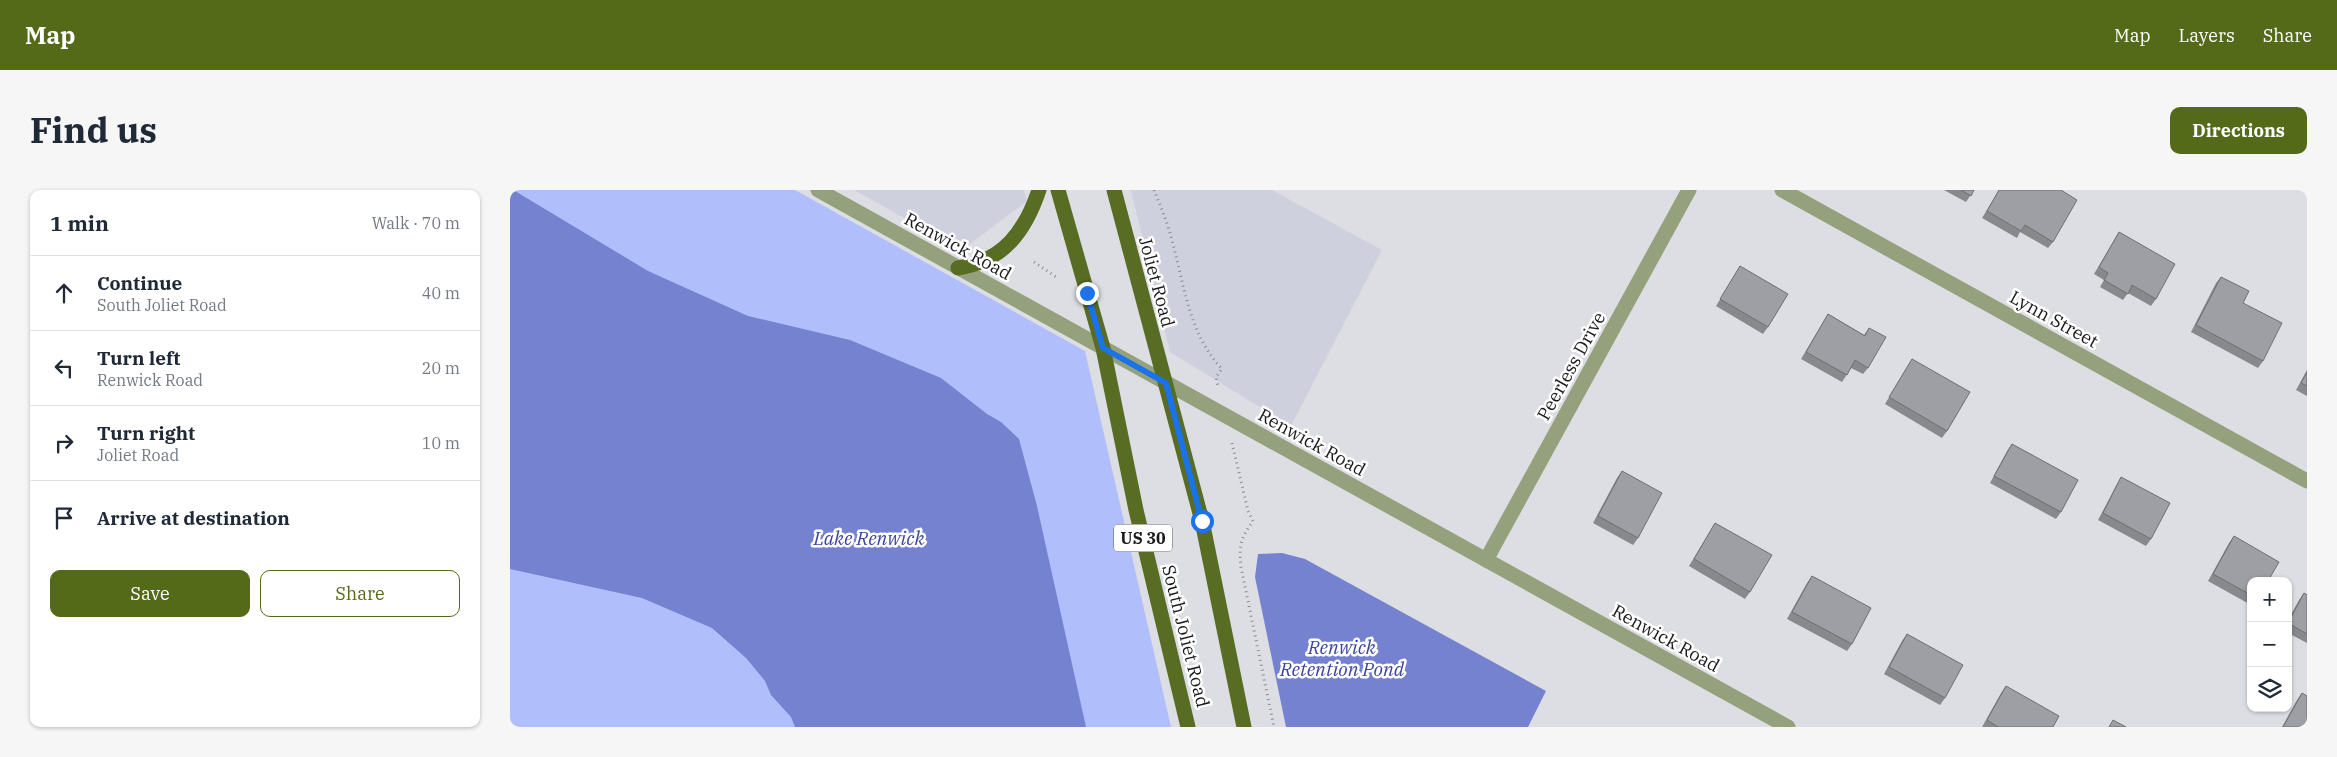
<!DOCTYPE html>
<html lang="en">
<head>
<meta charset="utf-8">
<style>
  :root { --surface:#fff; --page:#f6f6f7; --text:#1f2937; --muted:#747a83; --line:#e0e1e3; --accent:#556a18 }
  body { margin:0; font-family:"IBM Plex Serif",serif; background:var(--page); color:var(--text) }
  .controls { position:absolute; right:15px; bottom:15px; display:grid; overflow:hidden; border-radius:10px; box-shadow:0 1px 4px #0004 }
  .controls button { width:45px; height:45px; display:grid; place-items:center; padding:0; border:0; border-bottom:1px solid var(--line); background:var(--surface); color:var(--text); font:25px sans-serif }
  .stop { position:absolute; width:15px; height:15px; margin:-11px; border:4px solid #1a73e8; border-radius:50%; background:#fff }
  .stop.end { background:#1a73e8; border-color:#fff; box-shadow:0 1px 5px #0008 }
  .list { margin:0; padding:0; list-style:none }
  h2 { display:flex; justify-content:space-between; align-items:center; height:65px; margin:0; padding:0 20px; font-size:21px }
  h2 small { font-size:16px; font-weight:400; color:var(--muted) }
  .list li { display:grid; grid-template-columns:32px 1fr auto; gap:15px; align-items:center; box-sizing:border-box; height:75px; padding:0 20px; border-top:1px solid var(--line) }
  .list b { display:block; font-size:19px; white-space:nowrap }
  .list p { margin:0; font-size:16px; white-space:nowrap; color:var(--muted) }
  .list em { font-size:16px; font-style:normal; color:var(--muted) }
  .actions { display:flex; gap:10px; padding:15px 20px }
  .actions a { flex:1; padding:11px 0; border:1px solid var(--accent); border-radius:10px; text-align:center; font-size:18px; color:var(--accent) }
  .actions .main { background:var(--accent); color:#fff }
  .icon { flex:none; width:28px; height:28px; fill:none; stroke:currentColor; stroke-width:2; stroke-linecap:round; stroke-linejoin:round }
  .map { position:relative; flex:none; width:1797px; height:537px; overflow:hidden; border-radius:10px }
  header { display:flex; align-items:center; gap:30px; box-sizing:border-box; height:70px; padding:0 25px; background:var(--accent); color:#fff }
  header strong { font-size:24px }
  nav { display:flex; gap:28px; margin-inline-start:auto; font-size:18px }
  .intro { display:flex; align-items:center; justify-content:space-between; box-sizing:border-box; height:120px; padding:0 30px }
  h1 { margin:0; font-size:35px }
  .button { padding:12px 22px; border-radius:10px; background:var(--accent); color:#fff; font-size:18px; font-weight:700 }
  main { display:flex; gap:30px; padding:0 30px }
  aside { flex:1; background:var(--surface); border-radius:10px; box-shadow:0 1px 4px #0004 }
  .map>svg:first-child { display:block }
</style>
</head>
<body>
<header>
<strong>Map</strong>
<nav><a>Map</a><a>Layers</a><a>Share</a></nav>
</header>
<div class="intro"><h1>Find us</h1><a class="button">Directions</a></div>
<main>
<aside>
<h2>1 min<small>Walk · 70 m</small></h2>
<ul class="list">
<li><svg class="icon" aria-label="ahead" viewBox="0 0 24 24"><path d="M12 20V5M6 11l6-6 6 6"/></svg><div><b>Continue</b><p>South Joliet Road</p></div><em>40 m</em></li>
<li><svg class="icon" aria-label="left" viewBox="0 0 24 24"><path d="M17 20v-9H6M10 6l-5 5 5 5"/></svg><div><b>Turn left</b><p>Renwick Road</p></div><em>20 m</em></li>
<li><svg class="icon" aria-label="right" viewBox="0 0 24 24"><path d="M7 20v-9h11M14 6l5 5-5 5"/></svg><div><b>Turn right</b><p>Joliet Road</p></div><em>10 m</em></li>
<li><svg class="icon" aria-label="arrive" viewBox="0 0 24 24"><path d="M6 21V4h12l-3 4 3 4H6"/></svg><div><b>Arrive at destination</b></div></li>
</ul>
<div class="actions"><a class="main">Save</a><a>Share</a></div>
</aside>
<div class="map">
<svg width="1797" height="537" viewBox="0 0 1797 537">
  <rect width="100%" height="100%" fill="#dcdee3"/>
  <g fill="#ced1dd">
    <path d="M344,0H514L517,11L452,60Z"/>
    <path d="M621,0H762L872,60L781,236L660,162Z"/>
  </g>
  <path fill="#b0befb" d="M0,0H285L575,161L661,537H0Z"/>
  <g fill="#7482d0">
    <path d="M0,0L5,1L138,81L238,126L340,150L431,188L477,224L491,232L509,249L527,316L576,537H285L281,527L261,505L255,491L236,468L202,438L132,408L0,379Z"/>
    <path d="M772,363L795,369L1036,501L1018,537H776L745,387L748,364Z"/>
  </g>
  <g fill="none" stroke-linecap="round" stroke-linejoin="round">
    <g stroke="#8b8c90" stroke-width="3" stroke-dasharray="1 4" stroke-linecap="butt">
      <path d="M644,0C649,13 655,26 659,40C674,88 676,141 712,179L706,187L708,196"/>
      <path d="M524,72L546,87"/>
      <path d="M722,253L738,321L743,331C730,349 729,356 731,377L764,537"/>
    </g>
    <g stroke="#94a17c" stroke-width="15">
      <path d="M308,0L1278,537"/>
      <path d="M1272,0L1797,291"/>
      <path d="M976,370L1179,0"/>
    </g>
    <g stroke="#586c23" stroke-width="15">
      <path d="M548,0L593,158L626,320L678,537"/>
      <path d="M604,0L692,331L734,537"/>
      <path d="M448,78C493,71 515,42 529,0"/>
    </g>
  </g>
  <g fill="#88898d">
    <path d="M1434,0H1464L1456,12Z"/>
    <path d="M1489,0H1551L1543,52L1538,58L1510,42L1507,48L1472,28Z"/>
    <path d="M1609,42L1646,109L1641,116L1618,103L1613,110L1590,97L1594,90L1584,84Z"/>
    <path d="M1230,76L1258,137L1253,144L1206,116Z"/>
    <path d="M1711,87L1733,113L1753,171L1748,178L1681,142L1706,93Z"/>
    <path d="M1318,124L1354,145L1359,138L1358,178L1353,184L1341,178L1332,192L1291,169Z"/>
    <path d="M1402,169L1437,241L1432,248L1375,214Z"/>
    <path d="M1797,180V206L1786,200Z"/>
    <path d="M1502,254L1551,322L1546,329L1480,293L1497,261Z"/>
    <path d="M1112,281L1128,348L1123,355L1083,333L1107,288Z"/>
    <path d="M1611,287L1641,349L1636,356L1588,330L1607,294Z"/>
    <path d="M1205,333L1240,402L1235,409L1179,376Z"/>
    <path d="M1724,346L1741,391V415L1698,391L1719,353Z"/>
    <path d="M1302,386L1342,454L1337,461L1277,429L1297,393Z"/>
    <path d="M1794,403L1797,405V453L1778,443V430L1789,410Z"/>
    <path d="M1397,444L1435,508L1430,515L1374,484L1392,451Z"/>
    <path d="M1496,496L1543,537H1472L1491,503Z"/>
    <path d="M1792,503L1797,537H1772L1787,510Z"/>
  </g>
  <g fill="#9e9fa4" stroke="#6f6f73">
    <path d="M1451,0H1464L1461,6Z"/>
    <path d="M1489,0H1551L1567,10L1543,52L1515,35L1511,41L1477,21Z"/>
    <path d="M1609,42L1665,74L1646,109L1622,95L1618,104L1594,90L1598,83L1589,77Z"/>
    <path d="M1230,76L1278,104L1258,137L1210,109Z"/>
    <path d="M1711,87L1739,101L1733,113L1772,133L1753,171L1686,135Z"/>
    <path d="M1318,124L1355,146L1359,138L1376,147L1358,178L1345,170L1337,185L1296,162Z"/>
    <path d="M1402,169L1460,202L1437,241L1379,207Z"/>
    <path d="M1797,182V196L1791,193Z"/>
    <path d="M1502,254L1568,290L1551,322L1484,286Z"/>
    <path d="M1112,281L1152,303L1128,348L1088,326Z"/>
    <path d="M1611,287L1660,313L1641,349L1593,323Z"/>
    <path d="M1205,333L1262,365L1240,402L1184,369Z"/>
    <path d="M1724,346L1769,372L1758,391H1741V405L1703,384Z"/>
    <path d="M1302,386L1361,418L1342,454L1282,422Z"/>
    <path d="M1794,403L1797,405V444L1778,433Z"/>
    <path d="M1397,444L1453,475L1435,508L1379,477Z"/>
    <path d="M1496,496L1549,526L1543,537H1488L1477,530Z"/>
    <path d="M1792,503L1797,506V537H1773Z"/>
    <path d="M1603,530L1616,537H1599Z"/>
  </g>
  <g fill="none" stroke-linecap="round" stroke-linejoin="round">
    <path stroke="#1a73e8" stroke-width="6" d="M577,103L593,158L656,193L692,331"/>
  </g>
  <g text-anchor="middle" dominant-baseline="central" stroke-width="5" stroke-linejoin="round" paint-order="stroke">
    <rect fill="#fff" stroke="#5e5e5f" stroke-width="1" x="604" y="334.5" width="58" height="27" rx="4"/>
    <g font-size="16" font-weight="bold" fill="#19191b">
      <text x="633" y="348">US 30</text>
    </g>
    <g font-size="18" fill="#19191b" stroke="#fff">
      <text transform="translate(448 56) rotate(29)">Renwick Road</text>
      <text transform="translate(647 92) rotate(75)">Joliet Road</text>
      <text transform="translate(1544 129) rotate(29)">Lynn Street</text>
      <text transform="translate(1061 176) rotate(-61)">Peerless Drive</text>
      <text transform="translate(802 252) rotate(29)">Renwick Road</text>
      <text transform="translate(676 446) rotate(76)">South Joliet Road</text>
      <text transform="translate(1156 448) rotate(29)">Renwick Road</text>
    </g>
    <g font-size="19" font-style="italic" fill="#3d45a2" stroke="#fff">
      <text x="359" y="348">Lake Renwick</text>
      <text x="832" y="457">Renwick<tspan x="832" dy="22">Retention Pond</tspan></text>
    </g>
  </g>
</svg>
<div class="controls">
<button>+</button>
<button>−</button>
<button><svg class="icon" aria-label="layers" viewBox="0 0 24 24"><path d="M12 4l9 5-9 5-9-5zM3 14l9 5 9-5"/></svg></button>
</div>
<div class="stop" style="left:692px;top:331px"></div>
<div class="stop end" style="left:577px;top:103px"></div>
</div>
</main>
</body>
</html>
